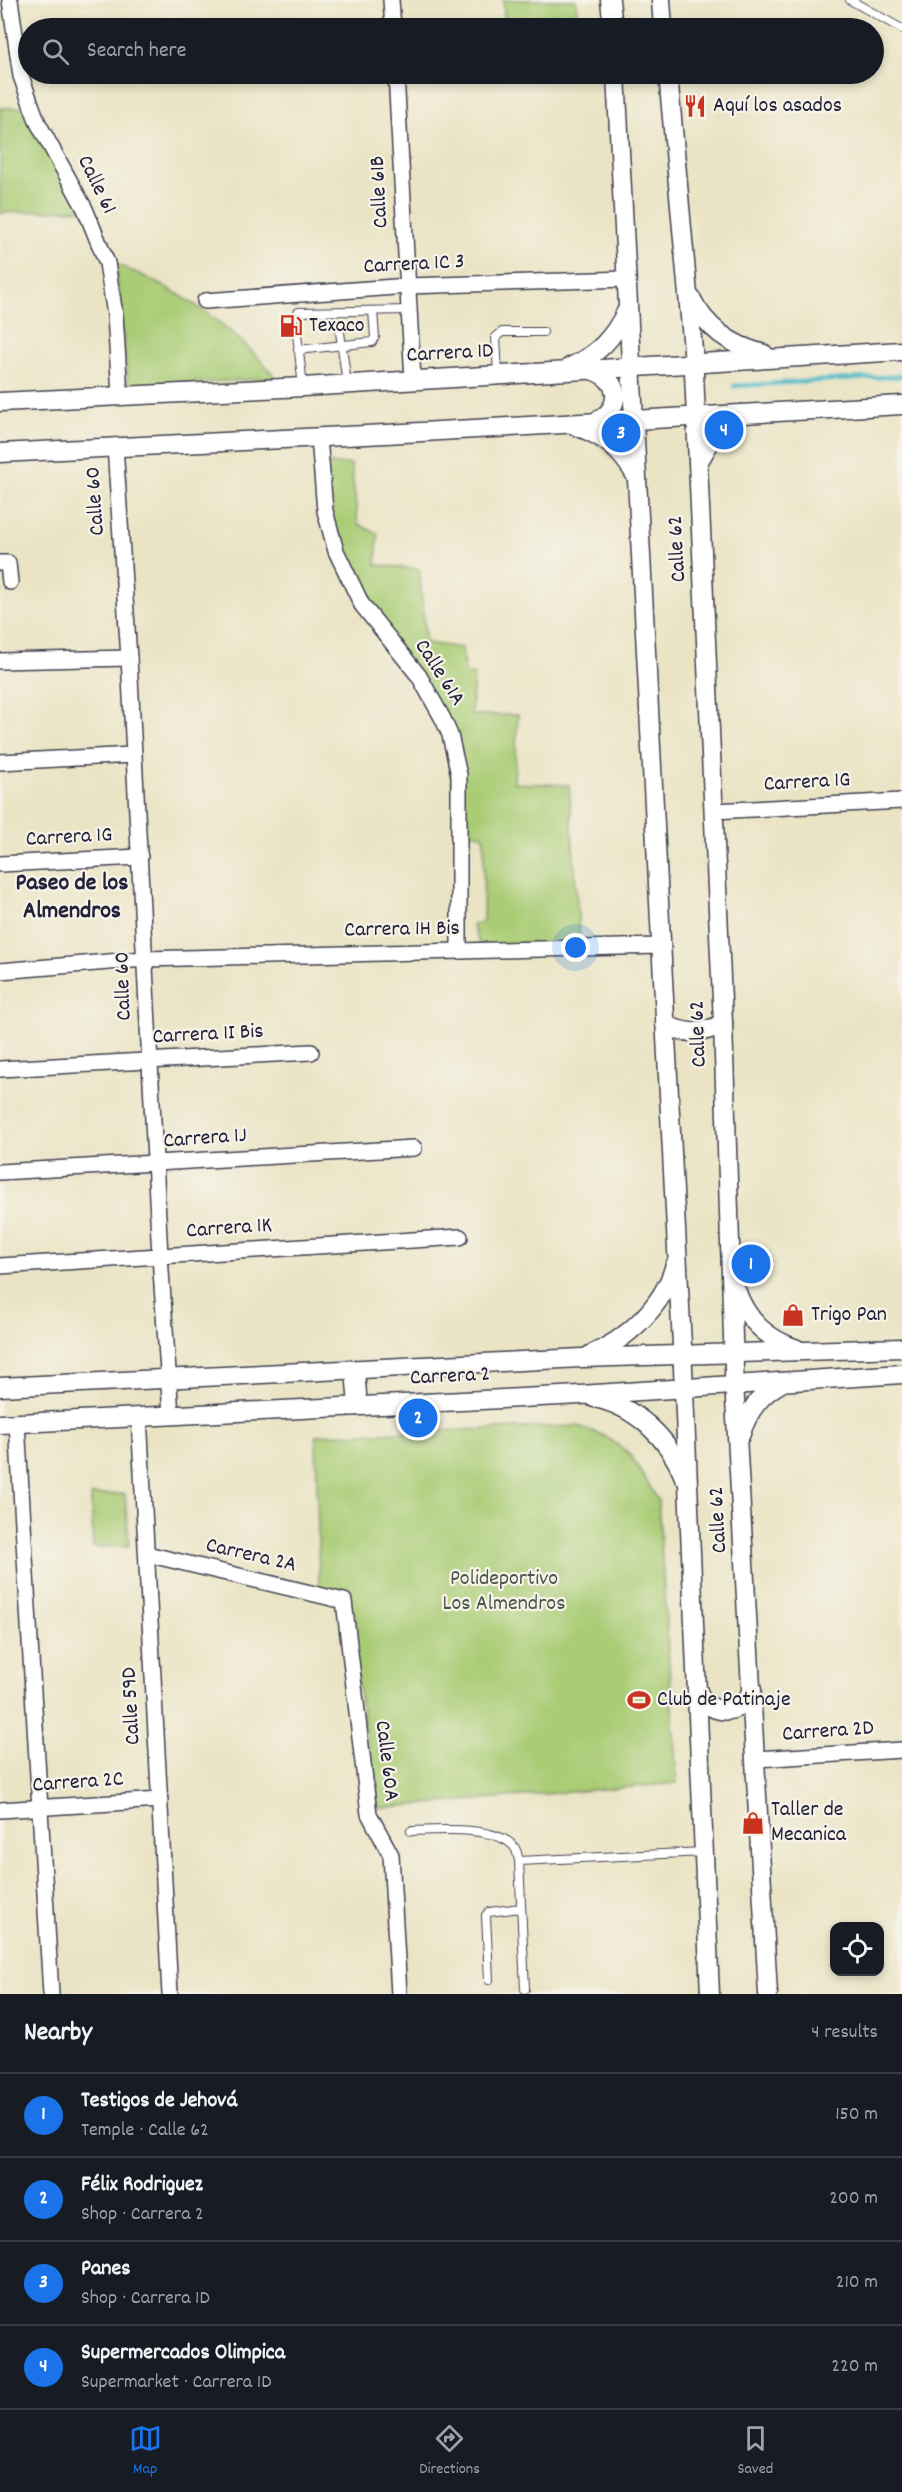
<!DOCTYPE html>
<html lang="en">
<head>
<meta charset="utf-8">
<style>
  :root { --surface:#171b24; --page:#242831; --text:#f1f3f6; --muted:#9ea1a6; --line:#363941; --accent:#1a73e8 }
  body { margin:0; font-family:Dekko,sans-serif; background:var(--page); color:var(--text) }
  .controls { position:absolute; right:18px; bottom:18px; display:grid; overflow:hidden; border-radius:12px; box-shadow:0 3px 9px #0003 }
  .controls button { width:54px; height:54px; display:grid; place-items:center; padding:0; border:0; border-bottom:2px solid var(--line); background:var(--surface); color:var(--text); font:30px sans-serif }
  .you { position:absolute; left:576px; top:948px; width:21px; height:21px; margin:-15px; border:4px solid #fff; border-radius:50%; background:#1a73e8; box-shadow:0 0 0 9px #1a73e833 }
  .badge { display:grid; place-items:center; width:39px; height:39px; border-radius:50%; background:var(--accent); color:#fff; font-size:20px; font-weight:700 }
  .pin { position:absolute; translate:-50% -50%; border:3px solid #fff; box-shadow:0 2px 6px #0006 }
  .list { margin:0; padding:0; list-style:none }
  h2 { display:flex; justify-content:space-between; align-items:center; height:78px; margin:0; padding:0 24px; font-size:26px }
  h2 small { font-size:20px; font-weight:400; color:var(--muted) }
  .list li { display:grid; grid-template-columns:39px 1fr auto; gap:18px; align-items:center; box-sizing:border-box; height:84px; padding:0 24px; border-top:2px solid var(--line) }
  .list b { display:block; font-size:22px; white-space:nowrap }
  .list p { margin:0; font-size:20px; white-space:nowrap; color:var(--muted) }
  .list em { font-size:20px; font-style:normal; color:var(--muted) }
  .icon { flex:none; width:33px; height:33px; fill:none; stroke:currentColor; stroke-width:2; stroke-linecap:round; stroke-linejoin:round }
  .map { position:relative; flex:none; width:902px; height:1994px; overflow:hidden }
  .search { position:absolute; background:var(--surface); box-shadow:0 3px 9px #0003; left:18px; right:18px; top:18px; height:66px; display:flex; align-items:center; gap:15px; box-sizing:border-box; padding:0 21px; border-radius:33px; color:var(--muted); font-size:22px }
  .sheet { height:414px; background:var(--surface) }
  nav { display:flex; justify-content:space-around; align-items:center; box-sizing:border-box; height:84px; border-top:2px solid var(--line); background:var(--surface); font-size:16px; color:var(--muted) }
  nav a { display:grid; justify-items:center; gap:3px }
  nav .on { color:var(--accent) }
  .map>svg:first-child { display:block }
</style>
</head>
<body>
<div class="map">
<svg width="902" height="1994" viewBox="0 0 902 1994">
  <rect width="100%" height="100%" fill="#f7f3e8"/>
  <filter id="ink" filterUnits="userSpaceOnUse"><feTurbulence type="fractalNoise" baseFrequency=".0167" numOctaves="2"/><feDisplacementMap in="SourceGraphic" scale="12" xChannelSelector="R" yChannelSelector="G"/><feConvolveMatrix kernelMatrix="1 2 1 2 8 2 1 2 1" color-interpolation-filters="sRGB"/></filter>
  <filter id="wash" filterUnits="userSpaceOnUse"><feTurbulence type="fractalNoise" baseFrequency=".008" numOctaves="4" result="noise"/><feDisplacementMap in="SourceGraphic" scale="24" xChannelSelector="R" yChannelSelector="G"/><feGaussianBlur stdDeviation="1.35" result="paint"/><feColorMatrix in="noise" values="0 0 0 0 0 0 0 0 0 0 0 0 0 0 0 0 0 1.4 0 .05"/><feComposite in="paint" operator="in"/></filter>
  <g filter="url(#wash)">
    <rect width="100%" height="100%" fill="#eae4c5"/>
    <g fill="#a9cc75" stroke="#667758" stroke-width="1.5">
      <path d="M503,0H576L578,23L505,28Z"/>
      <path d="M32,107L85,209L0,213V108Z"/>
      <path d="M116,264C179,289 233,325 276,378L128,387Z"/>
      <path d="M324,464H351L358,524L378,534L376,565L419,569L426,643L462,648L465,674H474L471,715H518L514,783L569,785L580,946L481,947L472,925L483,921L484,836L459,828L443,719L362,605L330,534Z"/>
      <path d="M578,1426L605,1436L630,1454L658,1500L677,1783L378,1808L344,1601L319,1590L316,1435Z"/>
      <path d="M125,1494L129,1546L93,1547L91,1495Z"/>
    </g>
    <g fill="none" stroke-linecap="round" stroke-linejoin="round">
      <path stroke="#4db9c8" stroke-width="4.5" d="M734,386L902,376"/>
    </g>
  </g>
  <g filter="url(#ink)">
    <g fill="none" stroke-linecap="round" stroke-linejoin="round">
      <g stroke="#403f50" stroke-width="10">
        <g id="service">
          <path d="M850,0L902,29"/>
          <path d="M295,317L298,312L409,310"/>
          <path d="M340,332L347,384"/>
          <path d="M297,334L303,387"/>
          <path d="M298,350L372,342L375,337L373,311"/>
          <path d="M498,375L496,337L502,332H543"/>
          <path d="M411,1831C437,1830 498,1825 515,1848C517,1851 518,1857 519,1861"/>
          <path d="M489,1980L486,1915L489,1912L521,1908"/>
          <path d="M525,1989L519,1861L704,1852"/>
        </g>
      </g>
      <g stroke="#403f50" stroke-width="18">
        <g id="minor">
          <path d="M10,0L21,76L32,107L38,123L85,209L107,263L115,315L120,395"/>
          <path d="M391,0L393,28"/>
          <path d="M396,74L413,380"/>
          <path d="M205,301L408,286L626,279"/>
          <path d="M319,437L325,511L336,551L362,605L419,676L443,719L450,735L459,775V951"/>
          <path d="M115,446L129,658L160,1256L171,1415"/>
          <path d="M0,563H8L10,582"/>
          <path d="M0,661L129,658"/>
          <path d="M0,762L133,755"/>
          <path d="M714,811L902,801"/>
          <path d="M0,864L140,857"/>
          <path d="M0,971L145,959L660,946"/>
          <path d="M0,1069L311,1052"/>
          <path d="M0,1172L414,1148"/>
          <path d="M0,1266L460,1237"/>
          <path d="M139,1416L170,1994"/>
          <path d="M17,1423L51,1994"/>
          <path d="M147,1554L344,1601L369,1814L391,1855L399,1994"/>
          <path d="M756,1759L902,1750"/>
          <path d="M0,1810L160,1800"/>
        </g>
      </g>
      <g stroke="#403f50" stroke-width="21">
        <g id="tertiary">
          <path d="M610,0L613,28"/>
          <path d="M661,0L663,28"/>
          <path d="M616,74L682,1345L710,1994"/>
          <path d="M668,74L693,350L723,1023L735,1400L768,1994"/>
          <path d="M691,298C706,328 732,346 764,354"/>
          <path d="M570,367C598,355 614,337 627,310"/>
          <path d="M591,370C622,379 623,409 595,422"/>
          <path d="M0,402L303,387L902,351"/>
          <path d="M576,426C604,436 621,450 636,476"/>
          <path d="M0,453L386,434L902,405"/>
          <path d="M699,461L715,434L742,414"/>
          <path d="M665,1024C685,1035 703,1035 723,1023"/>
          <path d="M736,1290C747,1321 767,1339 797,1349"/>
          <path d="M590,1355C627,1340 664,1305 675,1265"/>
          <path d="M355,1370L358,1406"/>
          <path d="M0,1387L582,1358L902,1348"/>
          <path d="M594,1398C635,1406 669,1438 684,1477"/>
          <path d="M0,1424L580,1395L902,1374"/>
          <path d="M740,1436C748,1411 760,1394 783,1382"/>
          <path d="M697,1689C707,1717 741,1718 752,1690"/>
        </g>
      </g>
      <use href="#service" stroke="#fff" stroke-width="8"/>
      <use href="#minor" stroke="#fff" stroke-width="15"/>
      <use href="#tertiary" stroke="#fff" stroke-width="18"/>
    </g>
  </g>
  <defs>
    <g id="restaurant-bare" transform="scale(1.8)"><path d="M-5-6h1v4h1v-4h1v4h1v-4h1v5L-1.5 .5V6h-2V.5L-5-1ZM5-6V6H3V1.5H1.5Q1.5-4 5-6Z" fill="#c8321e" stroke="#f7f3e8" stroke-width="2.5" paint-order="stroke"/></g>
    <g id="fuel-bare" transform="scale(1.8)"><path d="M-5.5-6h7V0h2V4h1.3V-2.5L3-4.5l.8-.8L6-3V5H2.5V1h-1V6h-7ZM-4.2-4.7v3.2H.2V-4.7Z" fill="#c8321e" stroke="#f7f3e8" stroke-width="2.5" paint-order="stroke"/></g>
    <g id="shop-bare" transform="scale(1.8)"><path d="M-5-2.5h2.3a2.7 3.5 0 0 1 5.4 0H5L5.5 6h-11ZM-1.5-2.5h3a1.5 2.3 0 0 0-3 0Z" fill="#c8321e" stroke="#f7f3e8" stroke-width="2.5" paint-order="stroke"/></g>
    <g id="stadium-bare" transform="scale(1.8)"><path d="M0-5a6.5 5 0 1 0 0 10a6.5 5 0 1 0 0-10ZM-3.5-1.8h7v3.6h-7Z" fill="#c8321e" stroke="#f7f3e8" stroke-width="2.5" paint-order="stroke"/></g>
  </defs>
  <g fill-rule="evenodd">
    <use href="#restaurant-bare" x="695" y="106"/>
    <use href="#fuel-bare" x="291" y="326"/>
    <use href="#shop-bare" x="793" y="1315"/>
    <use href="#stadium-bare" x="639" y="1700"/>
    <use href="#shop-bare" x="753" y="1823"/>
  </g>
  <g text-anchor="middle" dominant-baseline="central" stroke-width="4.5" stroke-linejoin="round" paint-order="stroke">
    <g font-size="22" fill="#22223b" stroke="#f7f3e8" text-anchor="start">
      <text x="713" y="106">Aquí los asados</text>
      <text x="309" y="326">Texaco</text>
      <text x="811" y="1315">Trigo Pan</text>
      <text x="657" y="1700">Club de Patinaje</text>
      <text x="771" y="1810">Taller de<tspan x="771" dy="25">Mecanica</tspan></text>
    </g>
    <g font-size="22" fill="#22223b" stroke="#f7f3e8">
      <text transform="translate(96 185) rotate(64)">Calle 61</text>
      <text transform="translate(380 192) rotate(-93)">Calle 61B</text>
      <text transform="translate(414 265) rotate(-3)">Carrera 1C 3</text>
      <text transform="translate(450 354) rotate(-3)">Carrera 1D</text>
      <text transform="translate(96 501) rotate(-94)">Calle 60</text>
      <text transform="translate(678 549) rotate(-93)">Calle 62</text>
      <text transform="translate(439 673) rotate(57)">Calle 61A</text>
      <text transform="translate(807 783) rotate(-3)">Carrera 1G</text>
      <text transform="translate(69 838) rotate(-3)">Carrera 1G</text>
      <text transform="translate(402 930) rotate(-1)">Carrera 1H Bis</text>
      <text transform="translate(124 986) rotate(-92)">Calle 60</text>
      <text transform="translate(699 1034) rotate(-92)">Calle 62</text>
      <text transform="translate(208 1035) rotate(-3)">Carrera 1I Bis</text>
      <text transform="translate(205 1139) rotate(-4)">Carrera 1J</text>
      <text transform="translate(229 1229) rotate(-4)">Carrera 1K</text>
      <text transform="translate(450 1377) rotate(-3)">Carrera 2</text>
      <text transform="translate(719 1520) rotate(-93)">Calle 62</text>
      <text transform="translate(251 1556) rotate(13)">Carrera 2A</text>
      <text transform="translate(132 1706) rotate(-93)">Calle 59D</text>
      <text transform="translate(828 1732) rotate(-4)">Carrera 2D</text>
      <text transform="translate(386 1761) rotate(83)">Calle 60A</text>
      <text transform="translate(78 1783) rotate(-4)">Carrera 2C</text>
    </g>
    <g font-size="22" fill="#4a554c" stroke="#f7f3e8">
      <text x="504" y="1579">Polideportivo<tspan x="504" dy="25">Los Almendros</tspan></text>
    </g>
    <g font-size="24" font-weight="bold" fill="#22223b" stroke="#f7f3e8">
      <text x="72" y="884">Paseo de los<tspan x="72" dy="28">Almendros</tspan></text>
    </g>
  </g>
</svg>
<div class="controls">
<button><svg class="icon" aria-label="locate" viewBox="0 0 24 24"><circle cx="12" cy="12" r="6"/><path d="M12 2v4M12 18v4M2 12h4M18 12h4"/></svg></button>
</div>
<div class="you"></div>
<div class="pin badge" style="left:751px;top:1264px">1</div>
<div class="pin badge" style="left:418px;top:1418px">2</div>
<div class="pin badge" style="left:621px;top:433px">3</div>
<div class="pin badge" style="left:724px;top:430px">4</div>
<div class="search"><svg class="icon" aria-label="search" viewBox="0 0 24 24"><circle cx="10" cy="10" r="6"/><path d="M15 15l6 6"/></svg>Search here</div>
</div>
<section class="sheet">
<h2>Nearby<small>4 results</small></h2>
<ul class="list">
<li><span class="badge">1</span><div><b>Testigos de Jehová</b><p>Temple · Calle 62</p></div><em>150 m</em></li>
<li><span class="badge">2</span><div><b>Félix Rodriguez</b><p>Shop · Carrera 2</p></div><em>200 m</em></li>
<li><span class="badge">3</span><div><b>Panes</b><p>Shop · Carrera 1D</p></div><em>210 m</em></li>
<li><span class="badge">4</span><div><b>Supermercados Olimpica</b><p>Supermarket · Carrera 1D</p></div><em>220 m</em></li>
</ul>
</section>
<nav>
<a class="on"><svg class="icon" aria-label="map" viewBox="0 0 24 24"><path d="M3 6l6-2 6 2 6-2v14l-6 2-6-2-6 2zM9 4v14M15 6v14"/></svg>Map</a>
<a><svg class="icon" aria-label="directions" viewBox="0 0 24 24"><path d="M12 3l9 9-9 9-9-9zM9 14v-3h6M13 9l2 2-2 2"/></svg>Directions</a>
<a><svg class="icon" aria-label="saved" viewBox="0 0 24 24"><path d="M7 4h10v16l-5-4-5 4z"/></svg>Saved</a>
</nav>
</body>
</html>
